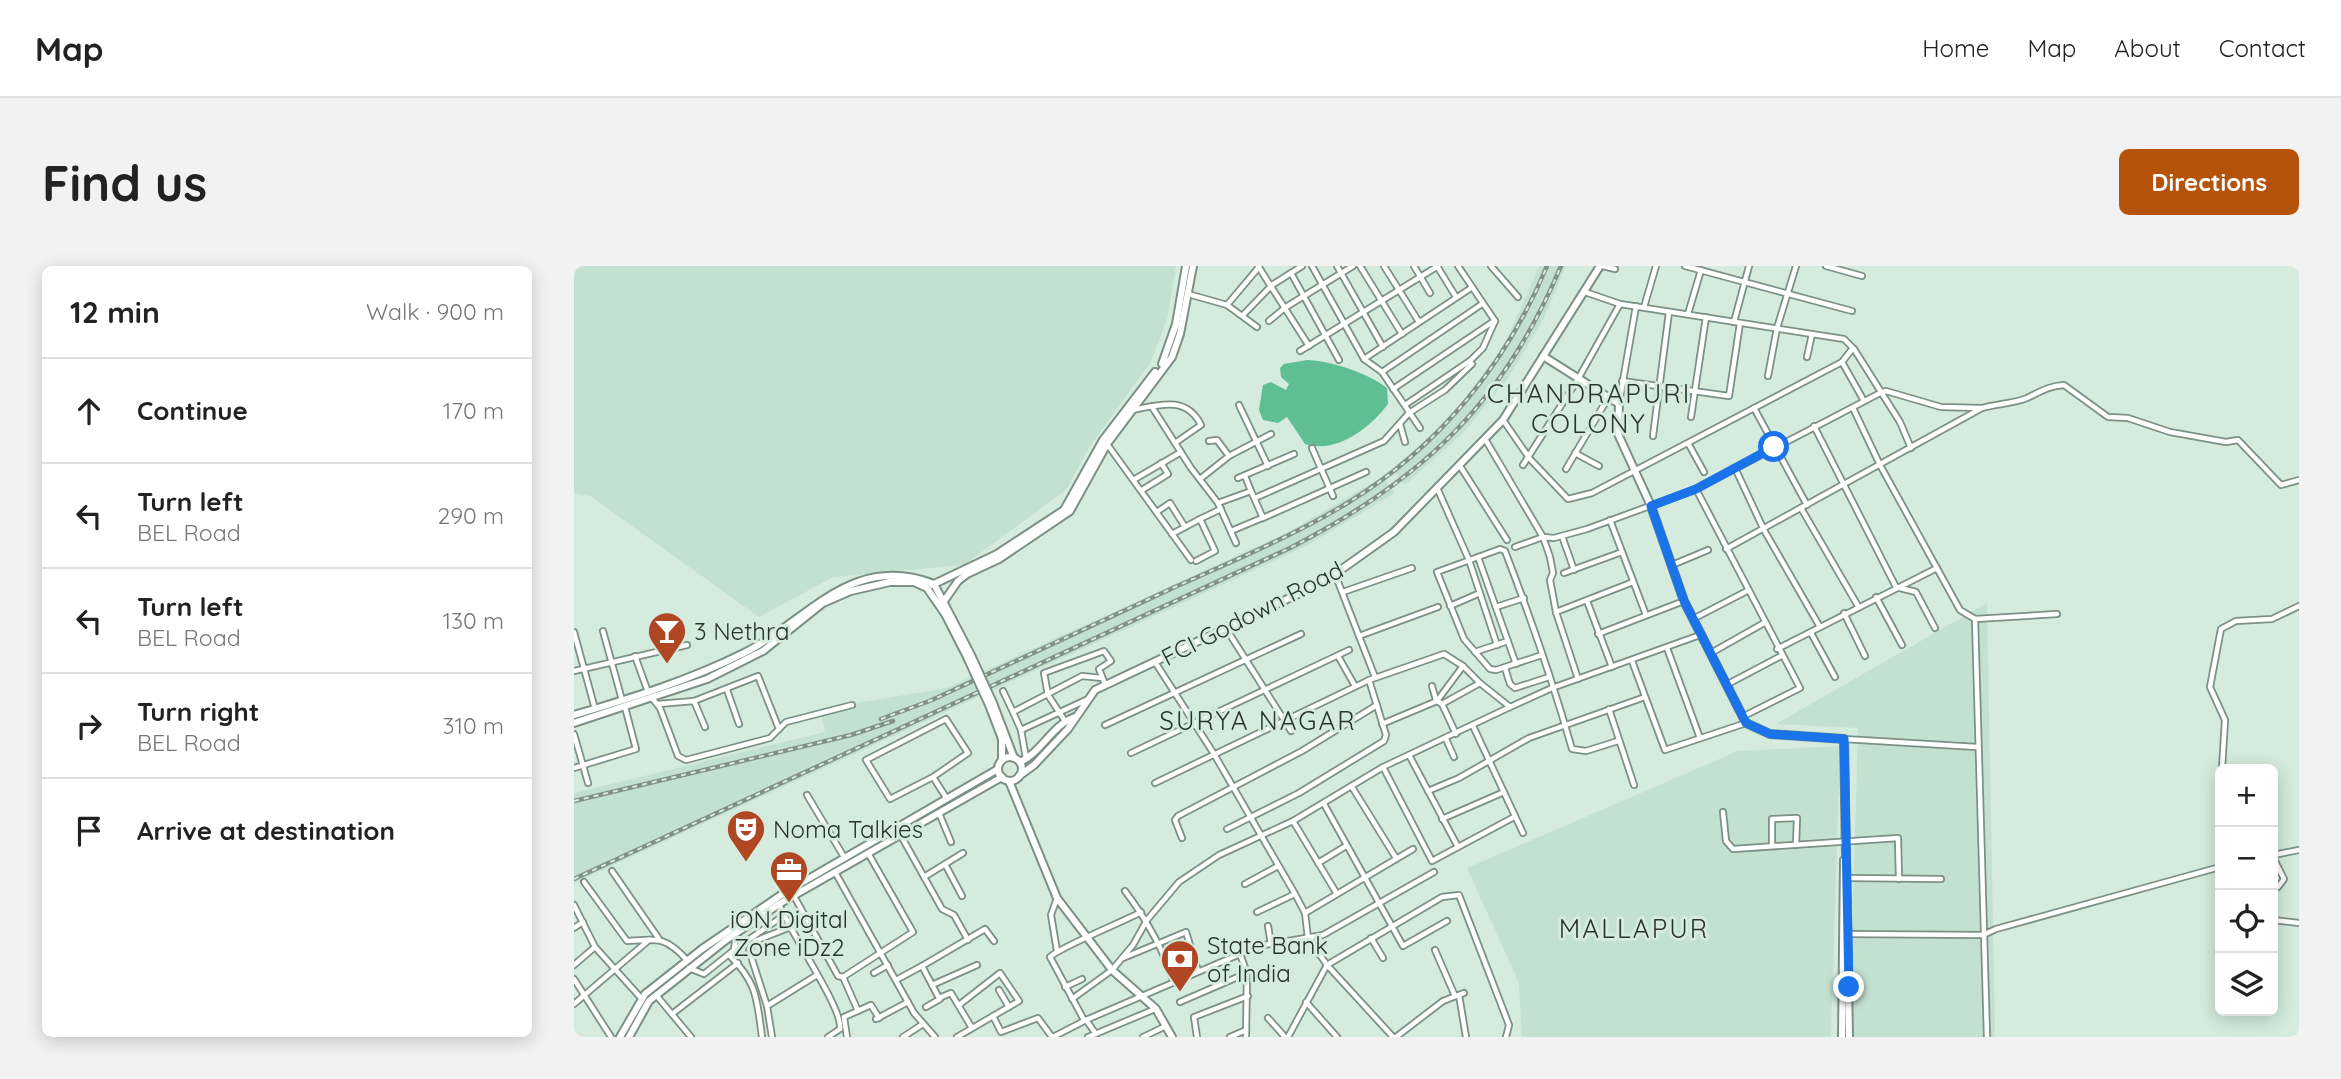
<!DOCTYPE html>
<html lang="en">
<head>
<meta charset="utf-8">
<style>
  :root { --surface:#fff; --page:#f2f2f2; --text:#222; --muted:#767676; --line:#e0e0e0; --accent:#b45309 }
  body { margin:0; font-family:Quicksand,sans-serif; background:var(--page); color:var(--text) }
  .controls { position:absolute; right:21px; bottom:21px; display:grid; overflow:hidden; border-radius:10px; box-shadow:0 4px 18px #0003 }
  .controls button { width:63px; height:63px; display:grid; place-items:center; padding:0; border:0; border-bottom:2px solid var(--line); background:var(--surface); color:var(--text); font:35px sans-serif }
  .stop { position:absolute; width:21px; height:21px; margin:-16px; border:5px solid #1a73e8; border-radius:50%; background:#fff }
  .stop.end { background:#1a73e8; border-color:#fff; box-shadow:0 2px 7px #0008 }
  .list { margin:0; padding:0; list-style:none }
  h2 { display:flex; justify-content:space-between; align-items:center; height:91px; margin:0; padding:0 28px; font-size:30px }
  h2 small { font-size:23px; font-weight:400; color:var(--muted) }
  .list li { display:grid; grid-template-columns:46px 1fr auto; gap:21px; align-items:center; box-sizing:border-box; height:105px; padding:0 28px; border-top:2px solid var(--line) }
  .list b { display:block; font-size:26px; white-space:nowrap }
  .list p { margin:0; font-size:23px; white-space:nowrap; color:var(--muted) }
  .list em { font-size:23px; font-style:normal; color:var(--muted) }
  .icon { flex:none; width:38px; height:38px; fill:none; stroke:currentColor; stroke-width:2; stroke-linecap:round; stroke-linejoin:round }
  .map { position:relative; flex:none; width:1725px; height:771px; overflow:hidden; border-radius:10px }
  header { display:flex; align-items:center; gap:42px; box-sizing:border-box; height:98px; padding:0 35px; background:var(--surface); border-bottom:2px solid var(--line) }
  header strong { font-size:33px }
  nav { display:flex; gap:38px; margin-inline-start:auto; font-size:24px }
  .intro { display:flex; align-items:center; justify-content:space-between; box-sizing:border-box; height:168px; padding:0 42px }
  h1 { margin:0; font-size:49px }
  .button { padding:18px 32px; border-radius:10px; background:var(--accent); color:#fff; font-size:24px; font-weight:700 }
  main { display:flex; gap:42px; padding:0 42px }
  aside { flex:1; background:var(--surface); border-radius:10px; box-shadow:0 4px 18px #0003 }
  .map>svg:first-child { display:block }
</style>
</head>
<body>
<header>
<strong>Map</strong>
<nav><a>Home</a><a>Map</a><a>About</a><a>Contact</a></nav>
</header>
<div class="intro"><h1>Find us</h1><a class="button">Directions</a></div>
<main>
<aside>
<h2>12 min<small>Walk · 900 m</small></h2>
<ul class="list">
<li><svg class="icon" aria-label="ahead" viewBox="0 0 24 24"><path d="M12 20V5M6 11l6-6 6 6"/></svg><div><b>Continue</b></div><em>170 m</em></li>
<li><svg class="icon" aria-label="left" viewBox="0 0 24 24"><path d="M17 20v-9H6M10 6l-5 5 5 5"/></svg><div><b>Turn left</b><p>BEL Road</p></div><em>290 m</em></li>
<li><svg class="icon" aria-label="left" viewBox="0 0 24 24"><path d="M17 20v-9H6M10 6l-5 5 5 5"/></svg><div><b>Turn left</b><p>BEL Road</p></div><em>130 m</em></li>
<li><svg class="icon" aria-label="right" viewBox="0 0 24 24"><path d="M7 20v-9h11M14 6l5 5-5 5"/></svg><div><b>Turn right</b><p>BEL Road</p></div><em>310 m</em></li>
<li><svg class="icon" aria-label="arrive" viewBox="0 0 24 24"><path d="M6 21V4h12l-3 4 3 4H6"/></svg><div><b>Arrive at destination</b></div></li>
</ul>
</aside>
<div class="map">
<svg width="1725" height="771" viewBox="0 0 1725 771">
  <rect width="100%" height="100%" fill="#d4ebde"/>
  <g fill="#c3e1d0">
    <path d="M0,0H602L593,54L576,97L515,182L492,224L390,299L259,311L185,351L16,230L0,227Z"/>
    <path d="M965,0H992L969,54L934,112L891,165L831,219L818,203L873,155L907,115L928,85Z"/>
    <path d="M808,211L821,227L732,280L0,617V527L251,466L246,443L373,422L713,267Z"/>
    <path d="M1413,337L1421,771H1275L1284,462L1202,458Z"/>
    <path d="M1266,480L1257,771H948L945,717L893,602L1164,485Z"/>
  </g>
  <path fill="#5fbf93" d="M733,94C755,94 796,108 813,122L814,138C796,162 763,188 731,178L713,151L704,157L689,154L685,144L689,119L697,116L712,124L715,118L707,111L706,102L710,98Z"/>
  <g fill="none" stroke-linecap="round" stroke-linejoin="round">
    <g stroke="#7c9085" stroke-width="8">
      <g id="street">
        <path d="M684,0L735,80"/>
        <path d="M738,0L790,93L808,106L846,162"/>
        <path d="M763,0L809,81"/>
        <path d="M786,0L828,68"/>
        <path d="M810,0L845,56"/>
        <path d="M840,0L856,27"/>
        <path d="M863,0L882,31"/>
        <path d="M884,0L921,55"/>
        <path d="M917,0L944,31"/>
        <path d="M1029,0L1041,3"/>
        <path d="M1111,0L1278,45"/>
        <path d="M1252,0L1288,10"/>
        <path d="M717,7L765,94"/>
        <path d="M1011,26L1046,38L1270,73L1279,82L1268,96"/>
        <path d="M614,28L653,39L683,61"/>
        <path d="M653,39L685,1"/>
        <path d="M1070,41L1082,0"/>
        <path d="M1114,48L1127,4"/>
        <path d="M669,49L698,19L728,0"/>
        <path d="M695,55L712,41L779,0"/>
        <path d="M1160,56L1175,0"/>
        <path d="M1280,83L1326,156L1337,182"/>
        <path d="M726,85L864,0"/>
        <path d="M1233,91L1238,68"/>
        <path d="M790,93L897,22"/>
        <path d="M808,106L908,38"/>
        <path d="M1194,110L1203,62L1222,0"/>
        <path d="M1048,115L1155,130L1166,57"/>
        <path d="M819,123L920,55"/>
        <path d="M1045,138L1062,40"/>
        <path d="M665,139L694,200"/>
        <path d="M831,139L897,94L909,82L921,55"/>
        <path d="M578,141L617,202L644,237L662,277"/>
        <path d="M1180,142L1233,239"/>
        <path d="M1279,142L1306,199L1386,344L1401,353L1413,771"/>
        <path d="M558,144C585,139 612,129 627,159L601,177"/>
        <path d="M1117,151L1132,51"/>
        <path d="M929,154L956,193L994,233L1018,227L1268,96L1290,135"/>
        <path d="M826,158L831,176"/>
        <path d="M1240,160L1322,321L1342,326L1361,362"/>
        <path d="M1079,170L1095,46"/>
        <path d="M911,173L969,271L976,291L979,307L976,314L982,346"/>
        <path d="M635,175L643,174L655,190L697,168"/>
        <path d="M1114,177L1130,206"/>
        <path d="M533,178L617,294"/>
        <path d="M738,182L759,230"/>
        <path d="M1001,187L1025,200"/>
        <path d="M949,199L1004,113L1046,38"/>
        <path d="M886,200L933,274"/>
        <path d="M1161,202L1190,264L1246,361"/>
        <path d="M992,203L1034,132"/>
        <path d="M671,210L677,225"/>
        <path d="M664,212L720,188"/>
        <path d="M561,213L607,186"/>
        <path d="M626,213L655,190"/>
        <path d="M1122,223L1226,422L1168,451"/>
        <path d="M568,224L594,208L587,197"/>
        <path d="M864,224L895,294L923,379"/>
        <path d="M681,232L810,175L835,147L871,124L898,98"/>
        <path d="M644,237L677,225L689,252L792,206"/>
        <path d="M1227,242L1284,340"/>
        <path d="M584,245L596,237L611,261"/>
        <path d="M626,253L647,243"/>
        <path d="M1036,254L1072,349"/>
        <path d="M657,265L688,252"/>
        <path d="M598,268L626,253L641,285L622,295"/>
        <path d="M988,270L1000,304"/>
        <path d="M941,281L969,271L980,272L1013,263L1122,223L1306,127L1312,125L1367,141L1407,142"/>
        <path d="M1152,283L1408,142C1421,138 1443,137 1453,132C1466,126 1474,120 1490,119L1534,151L1554,152L1596,166L1652,176L1664,174L1707,219L1725,214"/>
        <path d="M904,291L942,398"/>
        <path d="M1098,299L1134,284"/>
        <path d="M990,307L1048,286"/>
        <path d="M761,308L785,370L864,341"/>
        <path d="M769,326L838,302"/>
        <path d="M1302,331L1328,379"/>
        <path d="M1013,335L1038,401"/>
        <path d="M876,340L906,327"/>
        <path d="M922,341L950,332"/>
        <path d="M1270,347L1291,390"/>
        <path d="M1119,353L1173,325"/>
        <path d="M1401,353L1483,348"/>
        <path d="M653,364L717,465"/>
        <path d="M29,365L48,434"/>
        <path d="M0,366L21,443"/>
        <path d="M1237,367L1261,411"/>
        <path d="M1024,368L1110,335"/>
        <path d="M785,370L801,411"/>
        <path d="M1093,382L1126,472"/>
        <path d="M1203,383L1363,302"/>
        <path d="M901,386L934,375"/>
        <path d="M1137,387L1190,357"/>
        <path d="M968,389L922,404L916,403L890,373L863,306L926,283L931,285C956,350 979,416 998,483L1012,485L1044,475"/>
        <path d="M61,390L74,426"/>
        <path d="M764,390L781,420"/>
        <path d="M1058,395L1091,484L1172,457"/>
        <path d="M581,396L640,488L721,628L731,647L734,672L753,699L819,771"/>
        <path d="M931,402L936,418L941,422L975,411"/>
        <path d="M0,405L113,379"/>
        <path d="M1004,413L982,346L1059,316"/>
        <path d="M1152,419L1207,390"/>
        <path d="M858,420L862,434"/>
        <path d="M153,424L165,458"/>
        <path d="M429,425L439,446"/>
        <path d="M78,432L86,442L104,490L112,494L196,472L212,456L278,439"/>
        <path d="M120,435L131,461"/>
        <path d="M863,435L889,400"/>
        <path d="M84,438L120,435L184,410L205,463"/>
        <path d="M868,438L906,417L936,441"/>
        <path d="M1035,443L1060,519"/>
        <path d="M491,455L474,429L470,407L530,385L537,395L525,403L531,418"/>
        <path d="M808,458L863,435L868,438L882,468"/>
        <path d="M531,459L727,368"/>
        <path d="M899,460L949,567"/>
        <path d="M447,464L512,434"/>
        <path d="M0,468L14,517"/>
        <path d="M872,473L880,491"/>
        <path d="M1270,473L1403,481"/>
        <path d="M557,487L775,384"/>
        <path d="M835,489L884,581"/>
        <path d="M452,492L447,464L439,446L508,410L528,412"/>
        <path d="M809,501L858,595L940,551"/>
        <path d="M0,502L62,483L51,441"/>
        <path d="M1648,503L1651,454L1636,421L1647,363L1662,355L1698,353L1725,340"/>
        <path d="M359,511L394,487L372,453L292,494L316,533L359,511L373,533"/>
        <path d="M581,517L795,414L870,388L889,400L906,417"/>
        <path d="M778,521L822,592"/>
        <path d="M854,525L885,512L955,472L1071,431"/>
        <path d="M233,529L270,591"/>
        <path d="M750,538L829,680L873,655"/>
        <path d="M1149,546L1152,575L1159,583L1324,572L1325,613"/>
        <path d="M365,547L377,576"/>
        <path d="M868,553L930,526"/>
        <path d="M719,555L763,628"/>
        <path d="M653,563L725,527L810,475L812,469L795,414"/>
        <path d="M326,568L368,643L380,649L394,674"/>
        <path d="M608,572L601,554L604,550L728,485L803,439"/>
        <path d="M1198,580V553L1223,552L1222,579"/>
        <path d="M1699,589L1725,584"/>
        <path d="M1699,591L1710,613L1704,621H1699"/>
        <path d="M744,597L772,580"/>
        <path d="M371,598L388,630"/>
        <path d="M38,605L85,673"/>
        <path d="M261,606L340,747L361,771"/>
        <path d="M350,611L389,587"/>
        <path d="M1274,612L1367,613"/>
        <path d="M10,616L53,675C84,673 91,670 113,694"/>
        <path d="M671,618L704,600"/>
        <path d="M551,625C573,654 589,682 600,717"/>
        <path d="M220,630L264,710L269,711L339,666L294,587"/>
        <path d="M205,638C216,667 269,742 266,763L254,771"/>
        <path d="M0,639L21,681L67,732"/>
        <path d="M683,646L721,628"/>
        <path d="M731,647L839,583"/>
        <path d="M1699,654L1725,657"/>
        <path d="M694,660L697,678"/>
        <path d="M0,662L9,656"/>
        <path d="M1271,668L1409,669L1422,663L1646,601"/>
        <path d="M797,672L809,692"/>
        <path d="M161,683L209,650"/>
        <path d="M861,684L881,730"/>
        <path d="M483,685L477,649L483,632"/>
        <path d="M155,689C183,716 183,733 188,771"/>
        <path d="M549,692L612,666L624,705"/>
        <path d="M0,699L21,681"/>
        <path d="M115,702L130,708L160,684L162,668"/>
        <path d="M300,707L314,699"/>
        <path d="M269,711L284,745"/>
        <path d="M0,713L37,771"/>
        <path d="M322,714L348,700"/>
        <path d="M358,719L403,699"/>
        <path d="M491,721L508,713"/>
        <path d="M425,724L435,741"/>
        <path d="M82,729L117,771"/>
        <path d="M885,729L892,771"/>
        <path d="M498,733L538,704L559,679L573,654L605,616L645,589L719,555L809,501L936,441L978,422L1126,369"/>
        <path d="M606,736L673,707L666,688"/>
        <path d="M732,736L763,771"/>
        <path d="M0,738L75,674"/>
        <path d="M193,740L175,684L181,675L214,662"/>
        <path d="M352,741L366,733"/>
        <path d="M98,748L164,697"/>
        <path d="M419,750L427,766L464,752L478,771"/>
        <path d="M694,752L711,771"/>
        <path d="M302,753L334,736"/>
        <path d="M510,754L476,691C484,682 551,655 567,646"/>
        <path d="M512,754L522,768"/>
        <path d="M398,762L377,727L365,732L348,700L411,663L420,675"/>
        <path d="M198,771L193,740L243,709"/>
        <path d="M273,771L270,751L297,739L305,752"/>
        <path d="M329,771L349,758"/>
        <path d="M383,771L445,735L426,707L385,739"/>
        <path d="M479,771L512,754L666,688L690,679L749,669L860,606"/>
        <path d="M514,771L581,743"/>
        <path d="M569,771L592,760"/>
        <path d="M623,771L620,751L674,730"/>
        <path d="M656,771L672,764"/>
        <path d="M672,771L673,707"/>
        <path d="M714,771L753,699L868,631L885,629L935,759L932,771"/>
        <path d="M822,771L869,735L890,727"/>
      </g>
    </g>
    <g stroke="#7c9085" stroke-width="10">
      <g id="secondary">
        <path d="M969,90L1045,138L1044,168L1077,240L1110,335L1172,457L1196,468L1270,473L1275,771"/>
        <path d="M588,98L602,58L612,0"/>
        <path d="M358,319L423,288L490,244L529,174L581,106"/>
        <path d="M368,338L384,315L393,308L425,293L496,245L533,178L598,91L606,68L619,0"/>
        <path d="M419,437L440,492"/>
        <path d="M415,439L428,473V494"/>
        <path d="M0,449C58,432 116,414 170,387C234,355 277,286 360,318L397,389"/>
        <path d="M0,457L133,413L189,385L249,337L277,325L316,316H340L353,322L371,348L393,391"/>
        <circle cx="436" cy="503" r="12"/>
        <path d="M446,496C468,486 478,459 501,451"/>
        <path d="M445,510L460,499L494,463L521,424L724,328L761,308L820,266L929,154L1026,0"/>
        <path d="M435,515L483,632L538,704L582,743L598,771"/>
        <path d="M46,771L71,728L128,683L210,627L424,503"/>
        <path d="M55,771L75,735L152,674L205,638L428,511"/>
        <path d="M1268,771L1270,594"/>
      </g>
    </g>
    <use href="#street" stroke="#fff" stroke-width="4.5"/>
    <use href="#secondary" stroke="#fff" stroke-width="6"/>
    <g stroke="#819188" stroke-width="4.5">
      <g id="rail">
        <path d="M307,453L358,434C438,397 518,359 599,322C658,295 720,270 775,236C865,181 933,97 973,0"/>
        <path d="M0,535L277,469L319,455"/>
        <path d="M0,613L716,282C848,214 929,138 987,0"/>
      </g>
    </g>
    <use href="#rail" stroke="#d4ebde" stroke-width="2" stroke-dasharray="5" stroke-linecap="butt"/>
    <g stroke="#7c9085" stroke-width="10" stroke-linecap="butt">
      <g id="secondary-bridge">
        <path d="M397,389L419,437"/>
        <path d="M393,391L415,439"/>
      </g>
    </g>
    <use href="#secondary-bridge" stroke="#fff" stroke-width="6"/>
  </g>
  <g fill="none" stroke-linecap="round" stroke-linejoin="round">
    <path stroke="#1a73e8" stroke-width="9" d="M1200,181L1122,223L1077,240L1110,335L1172,457L1196,468L1270,473L1275,721"/>
  </g>
  <defs>
    <g id="bar-pin" transform="scale(2.0125)"><path d="M0 17L-7.5 6A9.5 9.5 0 1 1 7.5 6Z" fill="#ae4722" stroke="#d4ebde"/><path d="M-6-5H6L.8 .8V4.5H3.5V6h-7V4.5H-.8V.8Z" fill="#fff"/></g>
    <g id="theatre-pin" transform="scale(2.0125)"><path d="M0 17L-7.5 6A9.5 9.5 0 1 1 7.5 6Z" fill="#ae4722" stroke="#d4ebde"/><path d="M-5-5.5Q0-4 5-5.5V0Q5 5 0 6Q-5 5-5 0ZM-3.3-2.5H-1v1.5H-3.3ZM1-2.5H3.3v1.5H1ZM-2.8 1Q0 5.5 2.8 1Z" fill="#fff"/></g>
    <g id="office-pin" transform="scale(2.0125)"><path d="M0 17L-7.5 6A9.5 9.5 0 1 1 7.5 6Z" fill="#ae4722" stroke="#d4ebde"/><path d="M-6-3h4V-5.5h4V-3h4V5H-6ZM-1-4.5V-3h2v-1.5ZM-6 0V1H6V0Z" fill="#fff"/></g>
    <g id="bank-pin" transform="scale(2.0125)"><path d="M0 17L-7.5 6A9.5 9.5 0 1 1 7.5 6Z" fill="#ae4722" stroke="#d4ebde"/><path d="M-6-4H6V4H-6ZM0-2.3a2.3 2.3 0 1 0 0 4.6a2.3 2.3 0 1 0 0-4.6Z" fill="#fff"/></g>
  </defs>
  <g fill-rule="evenodd">
    <use href="#bar-pin" x="93" y="365"/>
    <use href="#theatre-pin" x="172" y="563"/>
    <use href="#office-pin" x="215" y="604"/>
    <use href="#bank-pin" x="606" y="693"/>
  </g>
  <g text-anchor="middle" dominant-baseline="central" stroke-width="6" stroke-linejoin="round" paint-order="stroke">
    <g font-size="24" fill="#2a332e" stroke="#d4ebde">
      <text transform="translate(678 347) rotate(-27)">FCI Godown Road</text>
    </g>
    <g font-size="24" fill="#2a332e" stroke="#d4ebde" text-anchor="start">
      <text x="120" y="365">3 Nethra</text>
      <text x="199" y="563">Noma Talkies</text>
      <text x="215" y="653" text-anchor="middle">iON Digital<tspan x="215" dy="28">Zone iDz2</tspan></text>
      <text x="633" y="679">State Bank<tspan x="633" dy="28">of India</tspan></text>
    </g>
    <g font-size="26" letter-spacing="2" fill="#2a332e" stroke="#d4ebde">
      <text x="1015" y="127">CHANDRAPURI<tspan x="1015" dy="30">COLONY</tspan></text>
      <text x="684" y="454">SURYA NAGAR</text>
      <text x="1060" y="662">MALLAPUR</text>
    </g>
  </g>
</svg>
<div class="controls">
<button>+</button>
<button>−</button>
<button><svg class="icon" aria-label="locate" viewBox="0 0 24 24"><circle cx="12" cy="12" r="6"/><path d="M12 2v4M12 18v4M2 12h4M18 12h4"/></svg></button>
<button><svg class="icon" aria-label="layers" viewBox="0 0 24 24"><path d="M12 4l9 5-9 5-9-5zM3 14l9 5 9-5"/></svg></button>
</div>
<div class="stop" style="left:1200px;top:181px"></div>
<div class="stop end" style="left:1275px;top:721px"></div>
</div>
</main>
</body>
</html>
